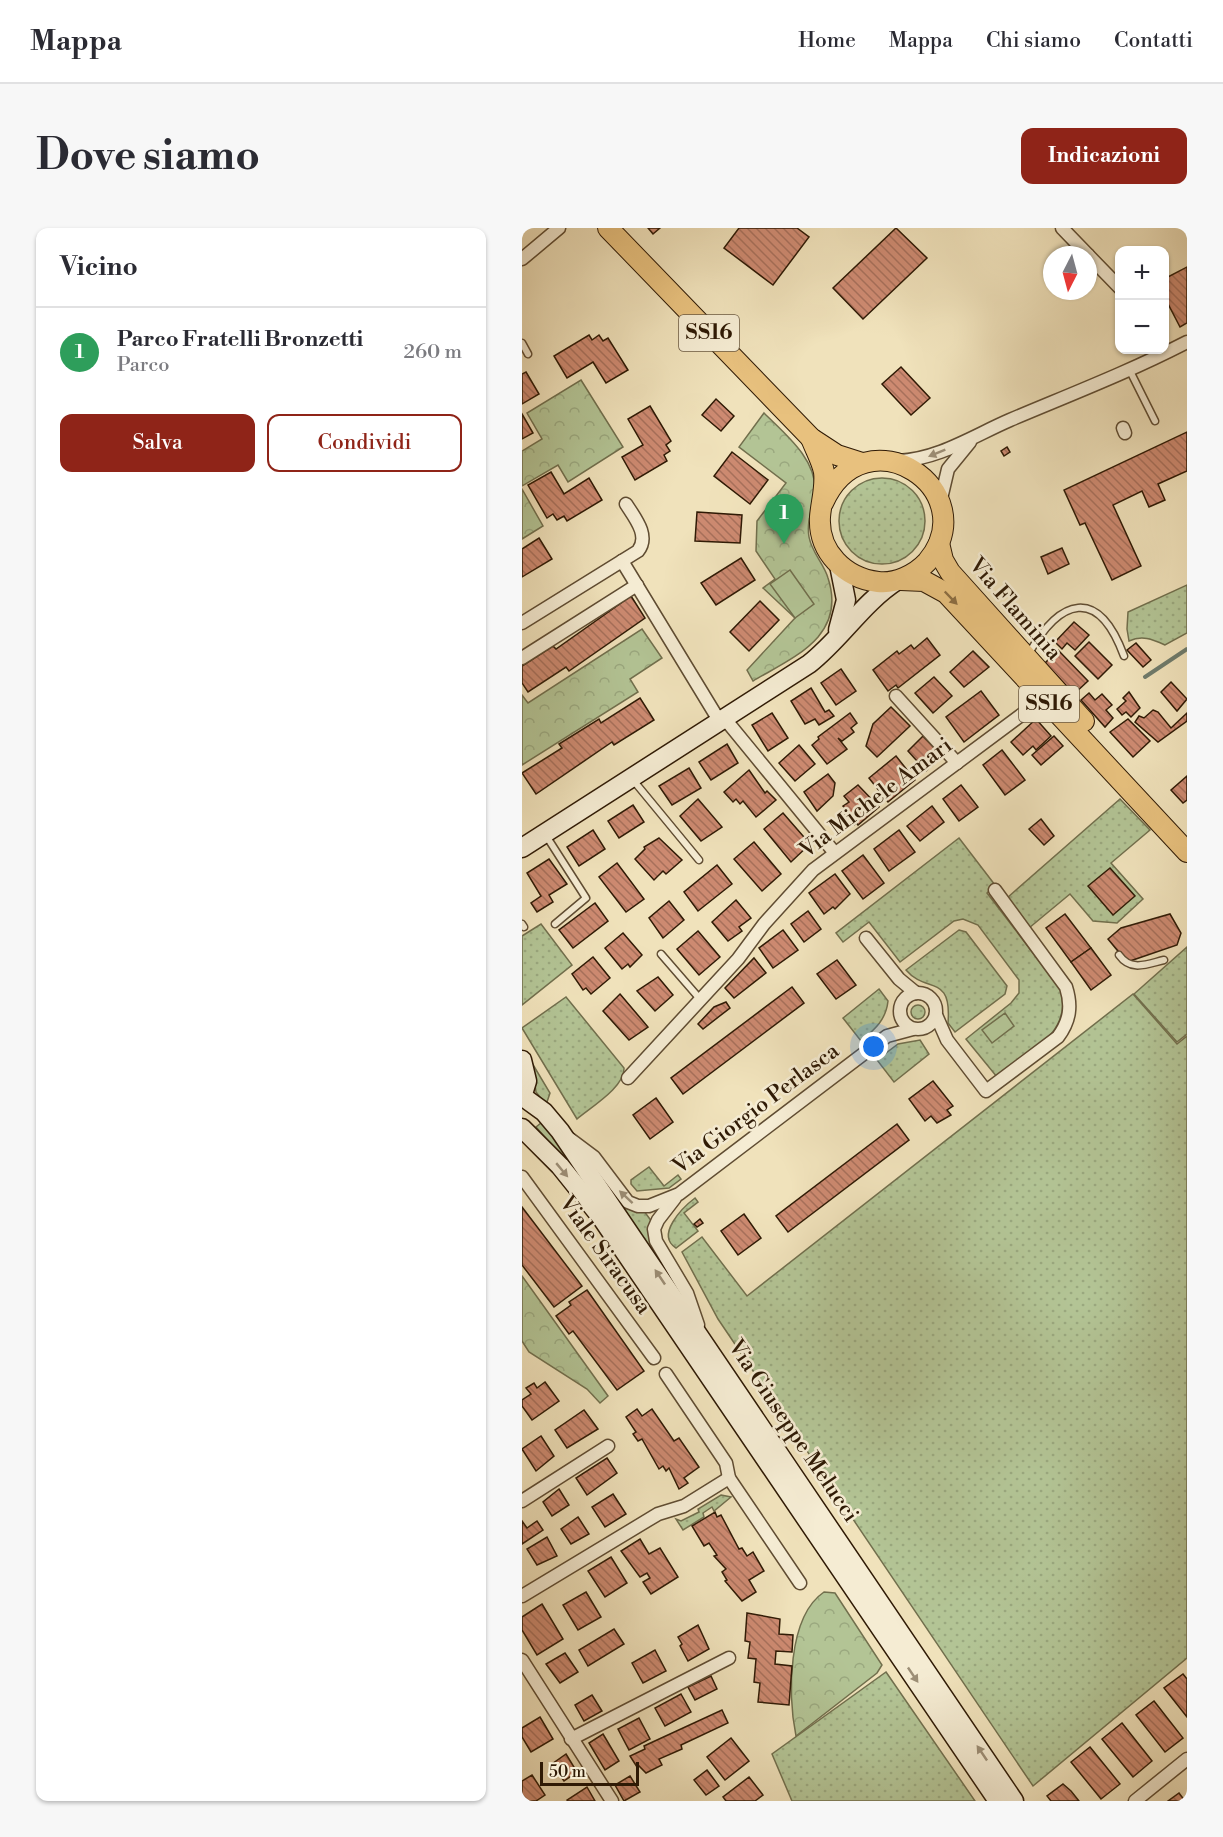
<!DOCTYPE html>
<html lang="it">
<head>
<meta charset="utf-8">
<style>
  :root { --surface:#fff; --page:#f7f7f7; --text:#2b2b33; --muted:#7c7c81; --line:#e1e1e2; --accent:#8f2418 }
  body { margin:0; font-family:"Libre Bodoni",serif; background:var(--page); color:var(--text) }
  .controls { position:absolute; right:18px; top:18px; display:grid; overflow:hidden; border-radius:12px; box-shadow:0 2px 4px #0004 }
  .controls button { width:54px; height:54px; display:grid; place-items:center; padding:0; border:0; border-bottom:2px solid var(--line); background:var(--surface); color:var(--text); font:30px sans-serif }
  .compass { position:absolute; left:521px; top:18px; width:54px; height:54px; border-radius:50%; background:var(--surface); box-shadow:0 2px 4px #0004; rotate:186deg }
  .scale { position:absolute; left:18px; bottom:15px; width:99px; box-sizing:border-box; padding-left:6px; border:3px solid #2f1a05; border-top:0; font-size:16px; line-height:21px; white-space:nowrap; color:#2f1a05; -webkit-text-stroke:4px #f5ecd3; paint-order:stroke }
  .you { position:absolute; left:352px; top:819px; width:21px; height:21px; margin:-15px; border:4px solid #fff; border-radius:50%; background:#1a73e8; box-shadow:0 0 0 9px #1a73e833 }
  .badge { display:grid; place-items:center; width:39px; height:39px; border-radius:50%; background:var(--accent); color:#fff; font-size:20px; font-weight:700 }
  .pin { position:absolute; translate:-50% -50px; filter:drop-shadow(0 2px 3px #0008) }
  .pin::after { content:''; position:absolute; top:32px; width:21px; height:18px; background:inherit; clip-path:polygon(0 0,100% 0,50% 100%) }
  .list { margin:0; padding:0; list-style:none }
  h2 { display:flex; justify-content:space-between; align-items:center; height:78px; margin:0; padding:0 24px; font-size:26px }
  h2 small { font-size:20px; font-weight:400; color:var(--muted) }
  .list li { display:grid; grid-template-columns:39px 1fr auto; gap:18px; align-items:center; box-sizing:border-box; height:90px; padding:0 24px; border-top:2px solid var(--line) }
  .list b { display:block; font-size:22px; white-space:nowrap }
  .list p { margin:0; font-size:20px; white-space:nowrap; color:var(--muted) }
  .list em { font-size:20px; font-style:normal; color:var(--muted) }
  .actions { display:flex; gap:12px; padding:18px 24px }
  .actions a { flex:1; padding:14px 0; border:2px solid var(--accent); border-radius:12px; text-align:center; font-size:21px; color:var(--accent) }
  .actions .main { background:var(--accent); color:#fff }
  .map { position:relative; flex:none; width:665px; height:1573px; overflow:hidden; border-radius:12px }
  header { display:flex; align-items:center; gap:36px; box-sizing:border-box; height:84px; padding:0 30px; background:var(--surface); border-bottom:2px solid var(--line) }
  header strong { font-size:28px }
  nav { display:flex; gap:33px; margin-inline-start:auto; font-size:21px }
  .intro { display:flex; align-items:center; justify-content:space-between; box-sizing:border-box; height:144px; padding:0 36px }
  h1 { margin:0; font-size:42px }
  .button { padding:15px 27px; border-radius:12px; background:var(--accent); color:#fff; font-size:21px; font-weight:700 }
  main { display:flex; gap:36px; padding:0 36px }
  aside { flex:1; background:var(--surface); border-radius:12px; box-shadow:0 2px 4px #0004 }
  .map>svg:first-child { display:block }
</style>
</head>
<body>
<header>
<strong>Mappa</strong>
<nav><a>Home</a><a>Mappa</a><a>Chi siamo</a><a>Contatti</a></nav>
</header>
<div class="intro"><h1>Dove siamo</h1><a class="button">Indicazioni</a></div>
<main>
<aside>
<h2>Vicino<small></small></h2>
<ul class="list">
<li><span class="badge" style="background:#2e9e5b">1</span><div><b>Parco Fratelli Bronzetti</b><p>Parco</p></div><em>260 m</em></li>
</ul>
<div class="actions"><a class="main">Salva</a><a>Condividi</a></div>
</aside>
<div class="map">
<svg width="665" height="1573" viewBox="0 0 665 1573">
  <defs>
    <pattern id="grass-dots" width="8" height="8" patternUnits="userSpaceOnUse" patternTransform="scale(1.5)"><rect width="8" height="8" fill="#b3c495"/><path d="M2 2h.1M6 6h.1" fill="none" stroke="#9aa87f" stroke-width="1.8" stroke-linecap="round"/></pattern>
    <pattern id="park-crowns" width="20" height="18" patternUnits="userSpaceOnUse" patternTransform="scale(1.5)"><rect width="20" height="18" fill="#b3c495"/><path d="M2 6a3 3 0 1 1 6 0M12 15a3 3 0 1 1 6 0" fill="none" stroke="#9aa87f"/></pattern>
    <pattern id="building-back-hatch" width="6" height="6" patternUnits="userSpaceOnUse" patternTransform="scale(1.5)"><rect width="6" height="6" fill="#cd8a71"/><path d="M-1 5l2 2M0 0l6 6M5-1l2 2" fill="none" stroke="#a7705b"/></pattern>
  </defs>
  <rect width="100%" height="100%" fill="#f0e2bb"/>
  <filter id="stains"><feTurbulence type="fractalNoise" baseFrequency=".00333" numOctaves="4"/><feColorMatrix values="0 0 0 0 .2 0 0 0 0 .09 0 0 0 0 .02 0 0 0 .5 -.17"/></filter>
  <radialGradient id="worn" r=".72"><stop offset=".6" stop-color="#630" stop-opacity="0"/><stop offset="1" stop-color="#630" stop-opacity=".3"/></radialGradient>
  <g fill="url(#grass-dots)" stroke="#716f4d" stroke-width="1.5">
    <circle cx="360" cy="293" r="43"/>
    <path d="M665,357V405L643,417C630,411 620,407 607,413L605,401L606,384Z"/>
    <path d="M598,571L628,602L589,635L621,671L595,695L571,693L548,666L507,700L485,670Z"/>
    <path d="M437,610L473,657L465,665L538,760C553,804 505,826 475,849L444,811L489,775L497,765V752L456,697L441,691L432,693L378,734L347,694L321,714L314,705Z"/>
    <path d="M19,696L50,737L0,777V708Z"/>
    <path d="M437,702L444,704L485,758L483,766L433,804L426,795C430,745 404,766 384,742Z"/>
    <path d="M665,719V806L655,814L612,766Z"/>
    <path d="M357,761L366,773C364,792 353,801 339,813L321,790Z"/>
    <path d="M611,766L655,816L665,808V1430L511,1558L196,1091L160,1024L180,1009L225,1068Z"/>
    <path d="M44,769L102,840C103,859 69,879 55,891L0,800Z"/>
    <circle cx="396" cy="784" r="7"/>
    <path d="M398,812L407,826L372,854L355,832L376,816Z"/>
    <path d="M10,835L28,865L24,877L14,864Z"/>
    <path d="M19,895L33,910L74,968L14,899Z"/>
    <path d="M127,939L142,958L156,947L159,951L147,960L115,963L109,956V952Z"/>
    <path d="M86,959C98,970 104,984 122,983L130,994C123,1015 135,1029 146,1046Z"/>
    <path d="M173,970L176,974L162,985L176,1003L154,1020C133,1007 161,979 173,970Z"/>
    <path d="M199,1267L209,1269L192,1283L190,1279L181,1285L182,1289L161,1302L154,1291L159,1293L177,1284L176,1281Z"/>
    <path d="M364,1444L453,1573H270L250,1526Z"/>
  </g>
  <g fill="url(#park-crowns)" stroke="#716f4d" stroke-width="1.5">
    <path d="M59,152L101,219L46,254L36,237L0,258V223L20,211L5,185Z"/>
    <path d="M242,185C263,206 295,231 293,264C292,279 284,291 287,309C290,325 302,336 306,350C325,408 272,429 231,453L225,442L273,390L241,360L253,351L234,323L235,293L264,255L217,219Z"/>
    <path d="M0,261L21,298L0,311Z"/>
    <path d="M120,401L140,430L108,451L116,464L0,537V467L6,475Z"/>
    <path d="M0,1048L86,1168L78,1175L65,1161L7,1124L0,1113Z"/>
    <path d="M302,1364L313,1365L360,1437L355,1445L274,1508C266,1468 265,1389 302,1364Z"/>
  </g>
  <g fill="#b3c495" stroke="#716f4d" stroke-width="1.5">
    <path d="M268,342L292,376L273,390L248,356Z"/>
    <path d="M483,785L492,798L470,815L460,802Z"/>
  </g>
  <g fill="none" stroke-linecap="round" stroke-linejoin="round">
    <path stroke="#6f7c6d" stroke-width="4" d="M623,449L665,421"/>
  </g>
  <g fill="url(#building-back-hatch)" stroke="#2f1a05" stroke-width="1.5">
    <path d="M126,0H138L131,6Z"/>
    <path d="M217,0H275L287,9L251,57L202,20Z"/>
    <path d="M374,0L405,30L341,91L311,60Z"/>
    <path d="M665,39V95L658,99L642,68V51Z"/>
    <path d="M67,107L70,112L77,107L81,113L86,110L106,142L84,155L71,134L45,150L32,128Z"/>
    <path d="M379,139L408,170L389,187L360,156Z"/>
    <path d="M4,144L17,166L0,176V146Z"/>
    <path d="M194,171L212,188L199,203L180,187Z"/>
    <path d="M128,178L149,213L144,217L148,223L142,227L145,233L113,252L100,229L121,217L106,191Z"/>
    <path d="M0,186L11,205L0,211Z"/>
    <path d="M665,204V243L636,256L643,272L627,279L620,263L591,277L619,338L590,352L563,295L558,297L542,262Z"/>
    <path d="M485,219L488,224L482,228L479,223Z"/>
    <path d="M210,224L246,252L228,276L192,248Z"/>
    <path d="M29,244L42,266L67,250L80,272L45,293L42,288L35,292L31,286L25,290L6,257Z"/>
    <path d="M175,284L220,287L218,315L173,313Z"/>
    <path d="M17,310L30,331L0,349V321Z"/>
    <path d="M540,320L547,336L526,346L519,329Z"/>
    <path d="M219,330L233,352L194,377L179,355Z"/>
    <path d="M109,368L123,390L47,443L44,439L6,464L0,455V438L31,418L34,421Z"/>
    <path d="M238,373L257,392L227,423L208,404Z"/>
    <path d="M552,394L567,407L553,422L545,415L540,421L533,414Z"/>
    <path d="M405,410L418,427L376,460L374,457L366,463L351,442L375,423L377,426L389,417L392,421Z"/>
    <path d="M567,414L590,437L576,451L553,428Z"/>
    <path d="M614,415L629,432L621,439L605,422Z"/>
    <path d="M536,422L566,453L552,466L523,435Z"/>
    <path d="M451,423L467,439L442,459L428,444Z"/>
    <path d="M319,441L334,463L314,477L299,455Z"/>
    <path d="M412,449L430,468L411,485L393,465Z"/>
    <path d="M649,454L665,471L655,483L639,464Z"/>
    <path d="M289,460L303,484L307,482L312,488L297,497L293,491L283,496L269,473Z"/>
    <path d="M459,463L477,487L442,514L424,489Z"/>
    <path d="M607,464L618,480L609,489L604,484L600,487L595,481L604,473L601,470Z"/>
    <path d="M567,465L573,472L580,466L590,477L584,482L591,490L583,499L559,472Z"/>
    <path d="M118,470L132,492L92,517L90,514L14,566L0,545L40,520L37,516L77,491L79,495Z"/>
    <path d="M369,479L388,498L355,529L344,518L351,496Z"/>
    <path d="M631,482L636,484L649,500L665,485V493L636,514L613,494L617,488L622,490Z"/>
    <path d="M250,485L266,510L246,523L230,497Z"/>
    <path d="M328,485L335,495L329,500L332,504L320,513L316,510L325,521L305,536L290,517L297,511L296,509Z"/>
    <path d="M514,491L529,508L514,522L511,518L501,527L489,514Z"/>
    <path d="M606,491L628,513L611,529L588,504Z"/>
    <path d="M401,508L420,528L404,543L386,523Z"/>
    <path d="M532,508L541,518L519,537L510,527Z"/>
    <path d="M205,516L216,535L189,552L177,534Z"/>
    <path d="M277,517L293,536L273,553L257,535Z"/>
    <path d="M480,522L503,552L483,567L461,537Z"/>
    <path d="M374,528L393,552L366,574L347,550Z"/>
    <path d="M167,540L179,560L150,577L137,558Z"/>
    <path d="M227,542L243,565L245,563L254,572L234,589L221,573L218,576L214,571L211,574L202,564Z"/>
    <path d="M306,546L313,555L311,568L295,583L282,564Z"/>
    <path d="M665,548V572L661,575L649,562Z"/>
    <path d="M336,557L357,579L336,597L335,595L332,597L323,586L326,583L321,578L327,574L322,568Z"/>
    <path d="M439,557L456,579L437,593L421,571Z"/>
    <path d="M176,571L200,599L179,613L158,588Z"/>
    <path d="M111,577L122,594L97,610L86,593Z"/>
    <path d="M410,578L422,594L398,613L385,598Z"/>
    <path d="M261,585L288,616L269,634L242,601Z"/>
    <path d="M519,591L532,608L522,617L507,601Z"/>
    <path d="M71,602L83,621L57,638L45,619Z"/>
    <path d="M377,602L393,624L367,643L352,621Z"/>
    <path d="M137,610L160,632L144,646L141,643L132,652L113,631L123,621L122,619Z"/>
    <path d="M232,614L259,646L240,663L212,631Z"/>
    <path d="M341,627L362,655L341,671L320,643Z"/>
    <path d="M27,631L45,656L27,667L31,674L15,684L9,675L19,668L5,645Z"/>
    <path d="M95,635L122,671L104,684L77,649Z"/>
    <path d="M195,637L210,656L176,683L162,664Z"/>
    <path d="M588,640L613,668L591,687L566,658Z"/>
    <path d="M313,646L328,666L313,681L311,679L302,686L287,665Z"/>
    <path d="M214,672L229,690L217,699L220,703L206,713L190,694Z"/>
    <path d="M147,673L162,692L141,710L127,690Z"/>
    <path d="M73,675L86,693L51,720L37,702Z"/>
    <path d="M286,683L299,701L282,714L269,696Z"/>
    <path d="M543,686L569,720L549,734L524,700Z"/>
    <path d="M648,686L659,705L655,717L605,734L586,711L599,700Z"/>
    <path d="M261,702L276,722L251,740L237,720Z"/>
    <path d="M176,703L198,729L177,747L155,721Z"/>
    <path d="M101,705L120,727L108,739L106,736L100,741L83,720Z"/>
    <path d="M569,720L589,747L569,762L549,734Z"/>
    <path d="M71,729L88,750L69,766L64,760L61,762L50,746Z"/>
    <path d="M232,730L244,745L212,770L203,760Z"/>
    <path d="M315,732L334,757L314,771L295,746Z"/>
    <path d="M136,749L151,767L133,783L115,763Z"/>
    <path d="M270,759L282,775L161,866L149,850Z"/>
    <path d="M98,766L126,799L107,812L81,783Z"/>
    <path d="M204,774L208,780L181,801L176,796L192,779Z"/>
    <path d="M411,853L431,878L425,882L429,887L415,895L409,888L403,893L387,871Z"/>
    <path d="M134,870L151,894L128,911L111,887Z"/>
    <path d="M375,896L387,912L266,1004L254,988Z"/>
    <path d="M0,979L60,1058L32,1079L0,1037Z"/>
    <path d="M222,986L239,1010L216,1027L199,1003Z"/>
    <path d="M178,991L181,995L175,999L172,996Z"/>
    <path d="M65,1062L122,1143L95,1162L51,1103L47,1106L34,1088L49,1077L47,1074Z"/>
    <path d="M23,1154L37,1173L10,1192L0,1178V1172L9,1166L4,1160L12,1155L15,1160Z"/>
    <path d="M115,1181L120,1188L130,1181L152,1213L157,1210L177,1239L162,1250L166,1255L157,1261L147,1240L144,1243L141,1238L137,1241L120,1211L116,1213L111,1206L114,1204L104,1189Z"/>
    <path d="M62,1182L76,1201L45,1220L33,1202Z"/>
    <path d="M19,1208L32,1228L14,1243L0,1221Z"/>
    <path d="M85,1230L95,1245L65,1267L54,1250Z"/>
    <path d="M37,1261L47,1277L30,1288L21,1274Z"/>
    <path d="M91,1266L104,1286L83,1299L70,1279Z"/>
    <path d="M193,1284L195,1289L199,1287L217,1321L220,1320L225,1328L231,1324L242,1343L227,1352L234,1364L220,1373L203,1353L205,1352L200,1344L204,1341L192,1328L195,1327L187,1315L182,1318L170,1298Z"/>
    <path d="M56,1289L67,1306L49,1316L39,1301Z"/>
    <path d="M0,1293L5,1300L15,1293L21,1302L0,1316Z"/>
    <path d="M25,1309L35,1328L15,1337L5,1321Z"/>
    <path d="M118,1311L127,1326L138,1320L156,1349L129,1366L121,1354L128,1350L125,1345L118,1349L99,1323Z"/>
    <path d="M89,1329L105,1355L83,1369L66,1343Z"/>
    <path d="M64,1364L79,1389L56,1402L41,1377Z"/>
    <path d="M20,1376L41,1411L15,1427L0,1402V1389Z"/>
    <path d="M225,1385L258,1391L257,1406L271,1407L270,1424L254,1423L253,1436L270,1438L267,1477L236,1474L238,1455L232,1454L234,1431L226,1430L228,1414L223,1413Z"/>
    <path d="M176,1397L187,1421L166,1433L158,1418L160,1416L156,1409Z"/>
    <path d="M92,1401L102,1416L66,1438L57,1422Z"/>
    <path d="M133,1422L144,1443L121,1455L110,1435Z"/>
    <path d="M43,1425L56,1444L38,1455L24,1436Z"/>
    <path d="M661,1446L665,1451V1489L642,1460Z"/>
    <path d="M189,1448L195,1461L173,1472L166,1459Z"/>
    <path d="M159,1466L169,1484L143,1498L133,1480Z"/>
    <path d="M70,1467L80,1483L62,1493L53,1477Z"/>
    <path d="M632,1473L661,1510L643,1524L614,1487Z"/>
    <path d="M200,1482L206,1495L159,1517L160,1521L137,1531L140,1537L124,1545L117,1538L115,1539L108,1528L123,1521L122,1518Z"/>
    <path d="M18,1489L31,1511L9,1524L0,1509V1500Z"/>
    <path d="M117,1490L128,1511L107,1522L96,1501Z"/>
    <path d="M600,1495L630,1533L611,1549L580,1511Z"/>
    <path d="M81,1506L97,1533L83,1542L67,1515Z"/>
    <path d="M209,1510L227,1533L203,1552L185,1529Z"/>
    <path d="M568,1519L598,1556L579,1571L549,1534Z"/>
    <path d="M44,1526L55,1544L42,1553L30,1536Z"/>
    <path d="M185,1542L197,1558L184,1567L172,1552Z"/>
    <path d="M10,1547L23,1567L14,1573H0V1553Z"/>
    <path d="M108,1548L118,1564L102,1573L93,1557Z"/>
    <path d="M227,1549L241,1567L233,1573H204L201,1569Z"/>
    <path d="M541,1556L549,1563L557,1573H529L525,1568Z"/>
    <path d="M65,1559L73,1573H46L45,1572Z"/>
    <path d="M657,1565L663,1573H646Z"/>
  </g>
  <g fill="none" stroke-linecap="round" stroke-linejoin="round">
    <g stroke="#5f4c32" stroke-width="9">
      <g id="lane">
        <path d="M0,115L6,126"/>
        <path d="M607,141L633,193"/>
        <path d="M506,427C538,370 576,358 602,428"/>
        <path d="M111,552L177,632"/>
        <path d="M23,606L64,670L33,696"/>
        <path d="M0,696L2,699"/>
        <path d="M139,726L178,771"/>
        <path d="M597,727C609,744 625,736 642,732"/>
      </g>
    </g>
    <g stroke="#5f4c32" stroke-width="15">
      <g id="street">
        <path d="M540,0L566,27"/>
        <path d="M566,27L598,60"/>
        <path d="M0,31L37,0"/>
        <path d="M601,200L603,205"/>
        <path d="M376,233C417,231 451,208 488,192C547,167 607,144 665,114"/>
        <path d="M418,275L426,241L448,214"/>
        <path d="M100,333L198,494"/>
        <path d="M0,395L116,323C128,308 113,290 104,276"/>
        <path d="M0,430L115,357"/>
        <path d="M374,468L435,535"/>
        <path d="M203,491L312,624"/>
        <path d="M344,710L377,751L394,765"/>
        <circle cx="396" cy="783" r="18"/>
        <path d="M414,787L425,812L464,863L536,809C548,793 550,778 544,759L473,662"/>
        <path d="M106,850L216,731L242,696L291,642L522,470"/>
        <path d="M48,911L72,929L106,974L116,978H127L157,966L365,808L391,801"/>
        <path d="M0,949L132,1130"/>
        <path d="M153,970L136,992L132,1001L134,1013L165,1065L176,1097"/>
        <path d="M144,1146L204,1235L207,1250L278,1355"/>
        <path d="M0,1273L86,1218"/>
        <path d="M0,1368L136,1286L162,1278L207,1250"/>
        <path d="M0,1432L90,1573"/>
        <path d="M49,1511L207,1430"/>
        <path d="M613,1573L665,1531"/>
      </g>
    </g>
    <g stroke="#2f1a05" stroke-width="21">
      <g id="secondary">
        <path d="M316,402L324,372L317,337"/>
        <path d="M0,620L287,436C320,410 340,375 376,352"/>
        <path d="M0,832L5,853L0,869"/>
        <path d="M0,868L22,884L38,903L492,1573"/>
        <path d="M0,900L38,938L79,989L476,1573"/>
      </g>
    </g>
    <g stroke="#2f1a05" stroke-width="22">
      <g id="primary">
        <path d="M86,0L289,210L315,227L340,235"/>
        <path d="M289,210C293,221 300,233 302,244C304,259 299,275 298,289C296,324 323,350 356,354C373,356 393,347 405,334C465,263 343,181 301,275"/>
        <path d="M417,315L421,332L428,344L562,493"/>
        <path d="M379,352L402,353L424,365L665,624"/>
      </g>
    </g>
    <use href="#lane" stroke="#f5ecd3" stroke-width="6"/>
    <use href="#street" stroke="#f5ecd3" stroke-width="12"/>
    <use href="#secondary" stroke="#f5ecd3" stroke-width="18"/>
    <use href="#primary" stroke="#e8c17e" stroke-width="20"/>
  </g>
  <defs><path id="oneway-solid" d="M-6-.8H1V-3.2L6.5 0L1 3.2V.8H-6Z" transform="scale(1.5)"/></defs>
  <g fill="#9c8e76">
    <use href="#oneway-solid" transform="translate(415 225) rotate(158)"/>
    <use href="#oneway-solid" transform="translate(40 942) rotate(50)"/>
    <use href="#oneway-solid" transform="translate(104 969) rotate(-137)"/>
    <use href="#oneway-solid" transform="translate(138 1049) rotate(-124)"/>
    <use href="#oneway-solid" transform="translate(391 1447) rotate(56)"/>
    <use href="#oneway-solid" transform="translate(460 1525) rotate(-124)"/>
  </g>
  <use fill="#8c6e42" href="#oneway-solid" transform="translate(429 370) rotate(46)"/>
  <g text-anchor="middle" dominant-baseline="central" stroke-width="5" stroke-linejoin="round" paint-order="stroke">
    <g fill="#f5ecd3" stroke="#6a5943" stroke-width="1.5">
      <rect x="157" y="87" width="60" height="36" rx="4.5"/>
      <rect x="497" y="458" width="60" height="36" rx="4.5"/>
    </g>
    <g font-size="21" font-weight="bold" fill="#2f1a05">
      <text x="187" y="105">SS16</text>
      <text x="527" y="476">SS16</text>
    </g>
    <g font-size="22" fill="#2f1a05" stroke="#f5ecd3">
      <text transform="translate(493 381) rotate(49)">Via Flaminia</text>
      <text transform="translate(354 570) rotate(-37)">Via Michele Amari</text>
      <text transform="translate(234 881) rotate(-37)">Via Giorgio Perlasca</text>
      <text transform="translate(83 1027) rotate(54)">Viale Siracusa</text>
      <text transform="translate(271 1203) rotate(56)">Via Giuseppe Melucci</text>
    </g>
  </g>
  <rect width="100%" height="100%" filter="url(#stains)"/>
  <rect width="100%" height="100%" fill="url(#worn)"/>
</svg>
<div class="controls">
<button>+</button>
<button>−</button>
</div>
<svg class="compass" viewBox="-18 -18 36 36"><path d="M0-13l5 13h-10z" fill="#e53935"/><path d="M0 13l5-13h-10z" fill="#7c7c81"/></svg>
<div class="scale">50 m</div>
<div class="you"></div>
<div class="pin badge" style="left:262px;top:316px;background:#2e9e5b">1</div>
</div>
</main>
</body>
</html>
